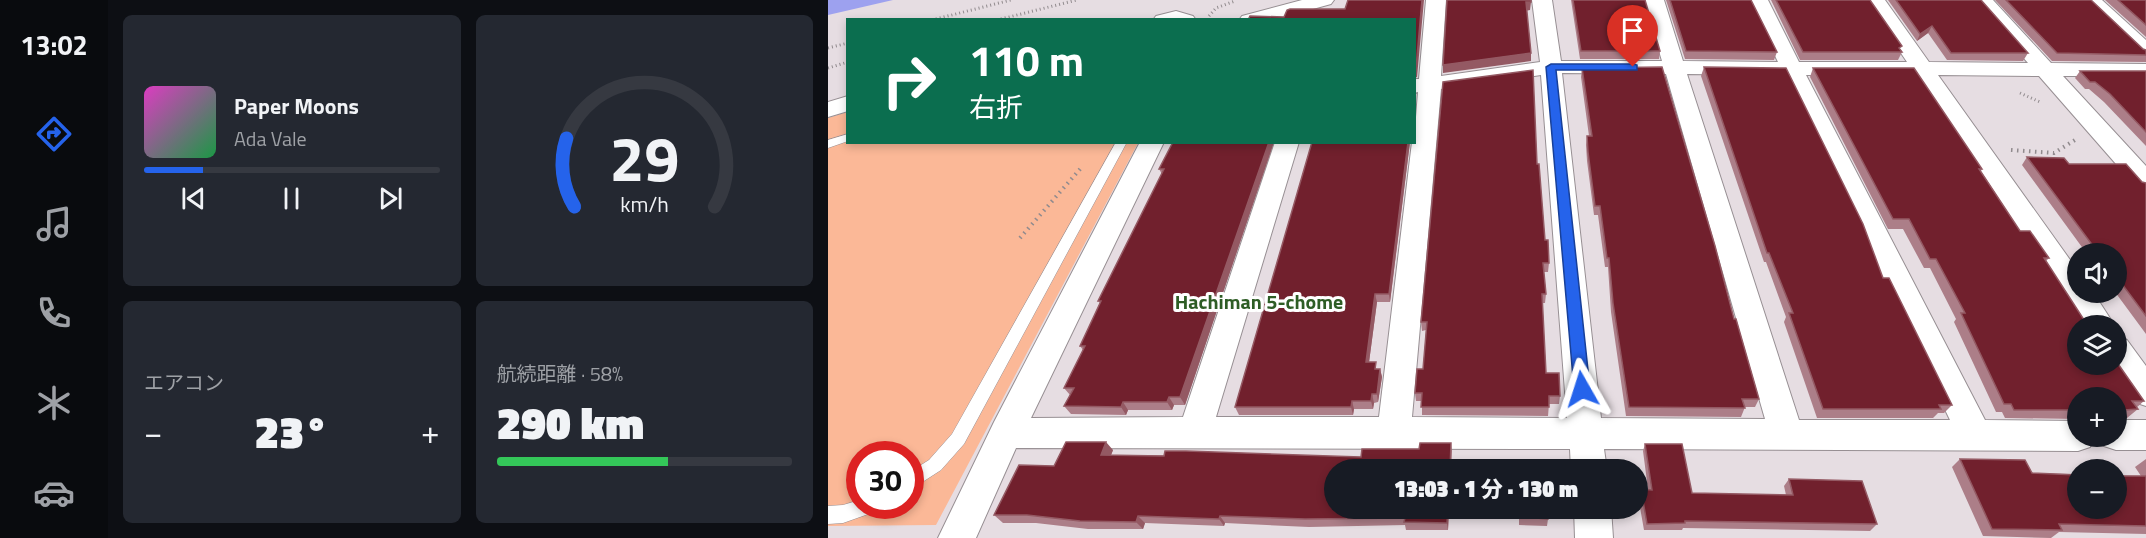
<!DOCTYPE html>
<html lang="ja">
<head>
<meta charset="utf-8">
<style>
	body { margin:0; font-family:"Titillium Web","Noto Sans JP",sans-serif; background:#242831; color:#f1f3f6; height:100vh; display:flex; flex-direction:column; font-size:22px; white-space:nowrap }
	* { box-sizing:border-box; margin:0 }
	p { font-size:20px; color:#9ea1a6 }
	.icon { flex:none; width:33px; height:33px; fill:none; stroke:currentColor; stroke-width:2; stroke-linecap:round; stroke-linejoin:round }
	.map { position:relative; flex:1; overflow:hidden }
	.side { display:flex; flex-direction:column; gap:15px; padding:15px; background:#0d0f14; width:720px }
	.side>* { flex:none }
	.banner { position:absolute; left:18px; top:18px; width:570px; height:126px; border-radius:0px; box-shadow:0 3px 9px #0003; background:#0b6e4f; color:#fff; overflow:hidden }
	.fabs { position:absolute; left:1239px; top:243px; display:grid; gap:12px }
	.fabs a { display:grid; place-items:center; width:60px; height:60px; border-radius:50%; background:#171b24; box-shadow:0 3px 9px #0003; font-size:30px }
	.speed { position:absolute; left:18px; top:441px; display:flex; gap:12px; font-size:30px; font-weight:700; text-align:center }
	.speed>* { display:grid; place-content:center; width:78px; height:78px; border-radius:50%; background:#171b24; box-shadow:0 3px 9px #0003; line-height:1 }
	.speed .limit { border:9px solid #d22; background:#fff; color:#111 }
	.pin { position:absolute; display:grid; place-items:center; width:51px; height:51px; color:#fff; margin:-62px -26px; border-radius:50% 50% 50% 0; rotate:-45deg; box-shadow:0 0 6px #0007 }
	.pin .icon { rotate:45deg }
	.me { position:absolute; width:66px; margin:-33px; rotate:354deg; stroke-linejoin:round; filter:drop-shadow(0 0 4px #0008) }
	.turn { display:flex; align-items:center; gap:21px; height:126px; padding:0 24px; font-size:27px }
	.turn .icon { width:78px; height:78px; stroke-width:2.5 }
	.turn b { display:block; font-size:42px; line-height:51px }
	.big { font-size:45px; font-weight:800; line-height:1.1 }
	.side .tile { flex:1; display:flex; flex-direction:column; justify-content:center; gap:9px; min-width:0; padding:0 21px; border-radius:9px; background:#242831 }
	.side .dial { align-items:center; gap:0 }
	.dial svg { height:156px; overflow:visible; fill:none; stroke:#363941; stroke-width:7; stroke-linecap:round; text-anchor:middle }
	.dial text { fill:#f1f3f6; stroke:none }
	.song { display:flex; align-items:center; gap:18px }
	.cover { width:72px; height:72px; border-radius:9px; background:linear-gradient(135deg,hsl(310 70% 55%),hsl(140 70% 35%)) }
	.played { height:6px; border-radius:3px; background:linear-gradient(90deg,#2563eb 20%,#363941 20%) }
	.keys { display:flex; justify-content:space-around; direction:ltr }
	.heat { display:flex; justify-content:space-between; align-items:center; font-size:33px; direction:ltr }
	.charge { height:9px; border-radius:4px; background:linear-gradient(90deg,#34c759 58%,#363941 0) }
	.side .tiles { flex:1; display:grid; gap:15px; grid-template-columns:repeat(2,1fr) }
	.trip { position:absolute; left:496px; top:459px; width:324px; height:60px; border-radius:30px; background:#171b24; box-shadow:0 3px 9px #0003; font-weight:800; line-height:60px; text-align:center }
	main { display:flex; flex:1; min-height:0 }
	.dock { display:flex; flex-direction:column; width:108px; justify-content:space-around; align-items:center; background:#090b0e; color:#9ea1a6 }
	.dock .icon { width:42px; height:42px }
	.dock .current { color:#2563eb }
	.dock b { font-size:27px; color:#f1f3f6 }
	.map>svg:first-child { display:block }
</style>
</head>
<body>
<main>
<nav class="dock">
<b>13:02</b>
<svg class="icon current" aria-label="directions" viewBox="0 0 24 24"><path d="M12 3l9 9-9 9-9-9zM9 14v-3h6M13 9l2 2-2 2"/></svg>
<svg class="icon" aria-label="music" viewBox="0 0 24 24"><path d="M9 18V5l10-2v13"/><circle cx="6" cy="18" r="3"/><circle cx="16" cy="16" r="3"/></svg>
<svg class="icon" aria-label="phone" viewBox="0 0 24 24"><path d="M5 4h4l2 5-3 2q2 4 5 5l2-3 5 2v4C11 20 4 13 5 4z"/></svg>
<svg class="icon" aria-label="climate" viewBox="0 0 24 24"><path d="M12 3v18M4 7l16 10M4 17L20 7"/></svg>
<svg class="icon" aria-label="car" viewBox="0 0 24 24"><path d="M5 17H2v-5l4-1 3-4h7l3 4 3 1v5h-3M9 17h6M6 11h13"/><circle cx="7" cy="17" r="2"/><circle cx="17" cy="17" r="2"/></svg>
</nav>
<section class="side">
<div class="tiles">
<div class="tile">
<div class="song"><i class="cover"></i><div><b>Paper Moons</b><p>Ada Vale</p></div></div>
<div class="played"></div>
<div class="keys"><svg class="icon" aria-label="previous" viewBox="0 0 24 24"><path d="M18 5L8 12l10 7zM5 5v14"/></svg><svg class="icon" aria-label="pause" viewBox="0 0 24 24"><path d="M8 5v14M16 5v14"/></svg><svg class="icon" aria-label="next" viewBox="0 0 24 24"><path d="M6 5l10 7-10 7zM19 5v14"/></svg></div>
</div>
<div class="tile dial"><svg viewBox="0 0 100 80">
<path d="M14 69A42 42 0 1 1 86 69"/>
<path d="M14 69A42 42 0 0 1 10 34" stroke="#2563eb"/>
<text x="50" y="56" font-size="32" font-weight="700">29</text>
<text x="50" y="72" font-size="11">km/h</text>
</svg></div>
<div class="tile"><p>エアコン</p>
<div class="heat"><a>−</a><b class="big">23°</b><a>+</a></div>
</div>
<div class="tile"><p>航続距離 · 58%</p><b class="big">290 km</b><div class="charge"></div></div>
</div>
</section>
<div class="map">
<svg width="1318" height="538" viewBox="0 0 1318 538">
	<rect width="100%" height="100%" fill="#e6dde2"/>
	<path fill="#fbb897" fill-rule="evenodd" d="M 19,112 L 20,142 L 310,143 L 108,525 L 0,526 L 0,118 ZM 32,454 L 82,454 L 82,506 L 32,506 Z"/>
	<path fill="#9da1ef" d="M 0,0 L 65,0 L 0,15 Z"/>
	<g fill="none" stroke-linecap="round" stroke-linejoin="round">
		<g stroke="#978f93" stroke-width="1">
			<path id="service" d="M 20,134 L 20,141 L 0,148 L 0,140 Z
				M 288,142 L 299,142 L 136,444 L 113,470 L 82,490 L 82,472 L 101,460 L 124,434 Z
				M 32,500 L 32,506 L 49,506 L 46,512 L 15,523 L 0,524 L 0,506 L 15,505 Z"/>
		</g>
		<g stroke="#978f93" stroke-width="2">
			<path id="minor" d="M 474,0 L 506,0 L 503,4 L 445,20 L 411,20 L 414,16 Z
				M 598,0 L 618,0 L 613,76 L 712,62 L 704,0 L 724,0 L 733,61 L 834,61 L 816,0 L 836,0 L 855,61 L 950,62 L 920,0 L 940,0 L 971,62 L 1079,62 L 1037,0 L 1057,0 L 1101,62 L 1200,63 L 1145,0 L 1165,0 L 1223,63 L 1318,64 L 1318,76 L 1235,76 L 1318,166 L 1318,190 L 1309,188 L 1211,76 L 1110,75 L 1250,271 L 1250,292 L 1265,292 L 1287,326 L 1255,326 L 1088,75 L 978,75 L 1157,420 L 1250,421 L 1250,436 L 1267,436 L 1262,447 L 1250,451 L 776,449 L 779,470 L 743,470 L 742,449 L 188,448 L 148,538 L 110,538 L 166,422 L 312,142 L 336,142 L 203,418 L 355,417 L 447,142 L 471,142 L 388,417 L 551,417 L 584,142 L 586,142 L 590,92 L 586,93 L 586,79 L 591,79 ZM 734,73 L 838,74 L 937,419 L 773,418 ZM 859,74 L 956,75 L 1122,420 L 971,420 ZM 713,75 L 739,418 L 584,417 L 613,89 Z
				M 1253,0 L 1274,0 L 1318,40 L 1318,57 L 1311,55 Z
				M 348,11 L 365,16 L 368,20 L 325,20 L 328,16 Z
				M 20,96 L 20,111 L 0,117 L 0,102 Z
				M 1288,336 L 1299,340 L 1318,366 L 1318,406 L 1306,402 L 1281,364 L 1288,364 Z
				M 1288,420 L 1318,420 L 1318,450 L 1288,450 L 1276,446 L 1272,436 L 1288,436 Z
				M 746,508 L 783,508 L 785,538 L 747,538 Z"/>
		</g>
		<path stroke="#918b8e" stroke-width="3" stroke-dasharray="1 3" stroke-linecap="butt" d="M 381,16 L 388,8 L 407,1
			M 104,20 L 183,0
			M 169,20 L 249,0
			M 0,48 L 20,43
			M 0,68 L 20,62
			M 1192,93 L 1212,102"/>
		<path stroke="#918b8e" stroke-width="4" stroke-dasharray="1.5 4.5" stroke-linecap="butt" d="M 1183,150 L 1226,153 L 1247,140
			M 192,238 L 253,168"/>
		<use href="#service" fill="#fff" fill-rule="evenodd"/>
		<use href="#minor" fill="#fff" fill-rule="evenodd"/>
	</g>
	<path fill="#ac7e88" d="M 743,0 L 817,0 L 832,51 L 831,59 L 752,59 Z
		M 838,0 L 923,0 L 949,52 L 946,60 L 857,59 Z
		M 943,0 L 1042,0 L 1074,52 L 1070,60 L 972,60 Z
		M 1060,0 L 1153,0 L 1200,53 L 1195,61 L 1119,60 L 1100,33 L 1089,41 Z
		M 1167,0 L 1263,0 L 1315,49 L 1318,50 L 1318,62 L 1224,61 Z
		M 1277,0 L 1318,0 L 1318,37 Z
		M 876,67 L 1055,278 L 1124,405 L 1116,413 L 1110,413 L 1105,418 L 989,418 L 956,322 L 958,317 L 938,262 L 936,262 L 873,76 Z
		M 754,68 L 906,319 L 931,399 L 927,407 L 917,407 L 913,417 L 798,416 L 783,312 L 780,267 L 777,267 L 770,215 L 766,215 L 759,161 L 758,145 L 759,136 L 761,136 L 753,77 Z
		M 985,68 L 1154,169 L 1153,171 L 1192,231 L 1221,258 L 1218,261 L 1250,326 L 1316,401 L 1308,408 L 1310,409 L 1299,418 L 1296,418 L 1288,424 L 1288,398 L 1250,398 L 1250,419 L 1177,418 L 1174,412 L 1168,412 L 1126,322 L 1128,319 L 1102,268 L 1096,268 L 1075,229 L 1060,229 L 982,77 Z
		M 1252,71 L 1318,71 L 1318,146 L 1276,102 L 1261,89 L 1257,89 L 1247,78 Z
		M 345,142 L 446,142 L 357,405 L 346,405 L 344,410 L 300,410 L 298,415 L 243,414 L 236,406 L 242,395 L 236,388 L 255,350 L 252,346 L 272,303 L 270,301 L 334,174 L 331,169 Z
		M 484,142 L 582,142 L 562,302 L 549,302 L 541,362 L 549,369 L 552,369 L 554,377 L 550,402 L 546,403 L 545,409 L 526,409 L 525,415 L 411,415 L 407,407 Z
		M 1199,157 L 1241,164 L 1318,183 L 1318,334 L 1287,292 L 1288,292 L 1288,254 L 1259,254 L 1194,165 Z
		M 709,164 L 717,240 L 721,263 L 720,272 L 716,272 L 718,294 L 717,303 L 714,303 L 718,373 L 732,396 L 731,404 L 721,404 L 720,416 L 594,415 L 594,401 L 588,401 L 587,393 L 595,369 L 598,330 L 594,331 L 593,322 Z
		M 623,443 L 624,451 L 620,530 L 578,530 L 577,525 L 481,527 L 397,523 L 396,526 L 317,523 L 315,529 L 260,529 L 208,523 L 175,523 L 166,515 L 226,466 L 285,450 L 283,455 L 533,457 L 591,449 Z
		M 817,444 L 864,493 L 958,495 L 956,486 L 961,479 L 1049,524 L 1042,531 L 855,528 L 854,530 L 816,530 L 810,496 L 813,489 L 820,489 L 815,451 Z
		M 1132,459 L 1204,473 L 1313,476 L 1307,467 L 1318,459 L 1318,534 L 1231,532 L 1223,538 L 1155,536 L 1124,467 Z
		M 685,508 L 720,519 L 719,526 L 691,525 L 691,518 L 685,518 Z"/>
	<path fill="#945963" d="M 594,0 L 596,0 L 589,77 L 586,78 L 586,69 Z
		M 698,2 L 703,2 L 702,10 L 697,11 Z
		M 1104,26 L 1100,33 L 1089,41 L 1092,34 Z
		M 703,53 L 703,61 L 615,73 L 615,65 Z
		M 441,142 L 446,142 L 357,405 L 352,397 Z
		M 580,142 L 582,142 L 562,302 L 561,294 Z
		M 547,294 L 549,302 L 540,370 L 538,362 Z
		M 552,369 L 554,377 L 550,402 L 549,394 Z
		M 544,394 L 546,403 L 545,409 L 543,401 Z
		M 341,397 L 346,405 L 344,410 L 339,402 Z
		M 524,401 L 526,409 L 525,415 L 523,407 Z
		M 295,402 L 300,410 L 298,415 L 293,407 Z
		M 278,442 L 285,450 L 280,463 L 273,455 Z
		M 623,443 L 623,470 L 622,470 Z
		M 620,508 L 621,508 L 620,530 L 619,523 Z
		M 310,516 L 317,523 L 315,529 L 308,522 Z
		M 392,516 L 397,523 L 396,526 L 391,519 Z"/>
	<path fill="#71202d" stroke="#945963" stroke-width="1.5" d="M 520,0 L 594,0 L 588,68 L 586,69 L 586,20 L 420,20 L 422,16 L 456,17 L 459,10 L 462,9 L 517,9 Z
		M 619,0 L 703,0 L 703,2 L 698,2 L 703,53 L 615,65 Z
		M 745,0 L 817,0 L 832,51 L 753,51 Z
		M 842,0 L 923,0 L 949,52 L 858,51 Z
		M 948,0 L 1042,0 L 1074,46 L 1071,48 L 1074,52 L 975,52 Z
		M 1068,0 L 1153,0 L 1200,53 L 1123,53 L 1104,26 L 1092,34 Z
		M 1178,0 L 1263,0 L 1315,49 L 1318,50 L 1318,55 L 1229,53 Z
		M 1290,0 L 1318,0 L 1318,25 Z
		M 834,67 L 887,246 L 906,319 L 908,319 L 931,399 L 914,399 L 917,408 L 801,407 L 785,303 L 781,258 L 779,258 L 772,206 L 767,206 L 760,152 L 759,136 L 764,136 L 754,68 Z
		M 876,67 L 958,68 L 1035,224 L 1055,278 L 1061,278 L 1124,405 L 1111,405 L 1113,409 L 995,409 L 961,313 L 965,313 L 941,253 L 939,253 Z
		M 985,68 L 1086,68 L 1154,169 L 1151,169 L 1192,231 L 1202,231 L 1221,258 L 1216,258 L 1260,326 L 1250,326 L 1250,364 L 1288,364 L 1288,361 L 1316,401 L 1304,401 L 1310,409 L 1297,410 L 1296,418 L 1288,418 L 1288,398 L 1250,398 L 1250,410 L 1186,410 L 1183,404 L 1176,404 L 1133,313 L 1137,313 L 1108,259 L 1102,259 L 1081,219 L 1065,219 Z
		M 705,70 L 709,164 L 711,164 L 717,240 L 720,240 L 721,263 L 715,263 L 718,294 L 714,294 L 718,373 L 731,373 L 732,396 L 721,396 L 721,407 L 593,407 L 594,393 L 587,393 L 589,369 L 595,369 L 599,322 L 593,322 L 615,82 Z
		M 1252,71 L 1318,71 L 1318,132 L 1282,94 L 1267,82 L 1262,82 Z
		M 345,142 L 441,142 L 352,397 L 341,397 L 339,402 L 295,402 L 293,407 L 236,406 L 246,388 L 236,388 L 257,346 L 252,346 L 273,301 L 270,301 L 336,169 L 331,169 Z
		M 484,142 L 580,142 L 561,294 L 547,294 L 538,362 L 548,362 L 547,369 L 552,369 L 549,394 L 544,394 L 543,401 L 524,401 L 523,407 L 407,407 Z
		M 1199,157 L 1236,158 L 1241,164 L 1298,164 L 1314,182 L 1318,183 L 1318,316 L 1288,276 L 1288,254 L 1271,254 Z
		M 238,442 L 278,442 L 273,455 L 336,456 L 337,451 L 358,451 L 533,457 L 534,449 L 591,449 L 592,443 L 623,443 L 622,470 L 507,470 L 507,508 L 620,508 L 619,523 L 576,522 L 577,518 L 477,519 L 392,516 L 391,519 L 310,516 L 308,522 L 252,521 L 199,515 L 166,515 L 191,465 L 226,466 Z
		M 817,444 L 854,444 L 864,493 L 965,495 L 961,479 L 1034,481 L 1049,524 L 857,521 L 857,523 L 819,524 L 813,489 L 824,490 Z
		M 1132,459 L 1197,460 L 1204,473 L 1250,475 L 1250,508 L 1288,508 L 1288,476 L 1318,476 L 1318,526 L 1231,524 L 1234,530 L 1164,529 Z
		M 687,461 L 716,462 L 716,470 L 686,470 Z
		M 685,508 L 720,508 L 720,519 L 692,517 L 692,511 L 685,510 Z"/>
	<path fill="#2563eb" stroke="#184099" stroke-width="1.5" d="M 805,64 L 809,65 L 809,70 L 728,70 L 762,389 L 759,394 L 754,396 L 748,394 L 746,389 L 718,67 L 723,64 Z"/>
	<g text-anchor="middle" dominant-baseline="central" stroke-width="6" stroke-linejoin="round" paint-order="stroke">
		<g font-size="20" font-weight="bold" fill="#2e5d25" stroke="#fff">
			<text x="431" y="301">Hachiman 5-chome</text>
		</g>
	</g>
</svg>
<div class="fabs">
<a><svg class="icon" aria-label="sound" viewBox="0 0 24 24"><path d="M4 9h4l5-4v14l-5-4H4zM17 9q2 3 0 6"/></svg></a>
<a><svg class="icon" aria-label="layers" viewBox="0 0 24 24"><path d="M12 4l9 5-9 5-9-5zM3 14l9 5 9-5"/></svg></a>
<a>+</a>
<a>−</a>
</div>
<div class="speed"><div class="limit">30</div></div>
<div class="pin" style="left:805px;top:67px;background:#d93025"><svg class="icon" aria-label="arrive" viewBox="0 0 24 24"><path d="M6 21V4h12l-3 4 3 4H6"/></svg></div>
<svg class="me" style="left:754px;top:389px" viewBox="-20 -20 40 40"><path d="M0-17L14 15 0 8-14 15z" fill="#2563eb" stroke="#fff" stroke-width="4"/></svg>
<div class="trip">13:03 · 1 分 · 130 m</div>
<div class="banner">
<div class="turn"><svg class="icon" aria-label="right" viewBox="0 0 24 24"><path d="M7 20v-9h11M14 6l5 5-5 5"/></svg><div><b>110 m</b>右折</div></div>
</div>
</div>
</main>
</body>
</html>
